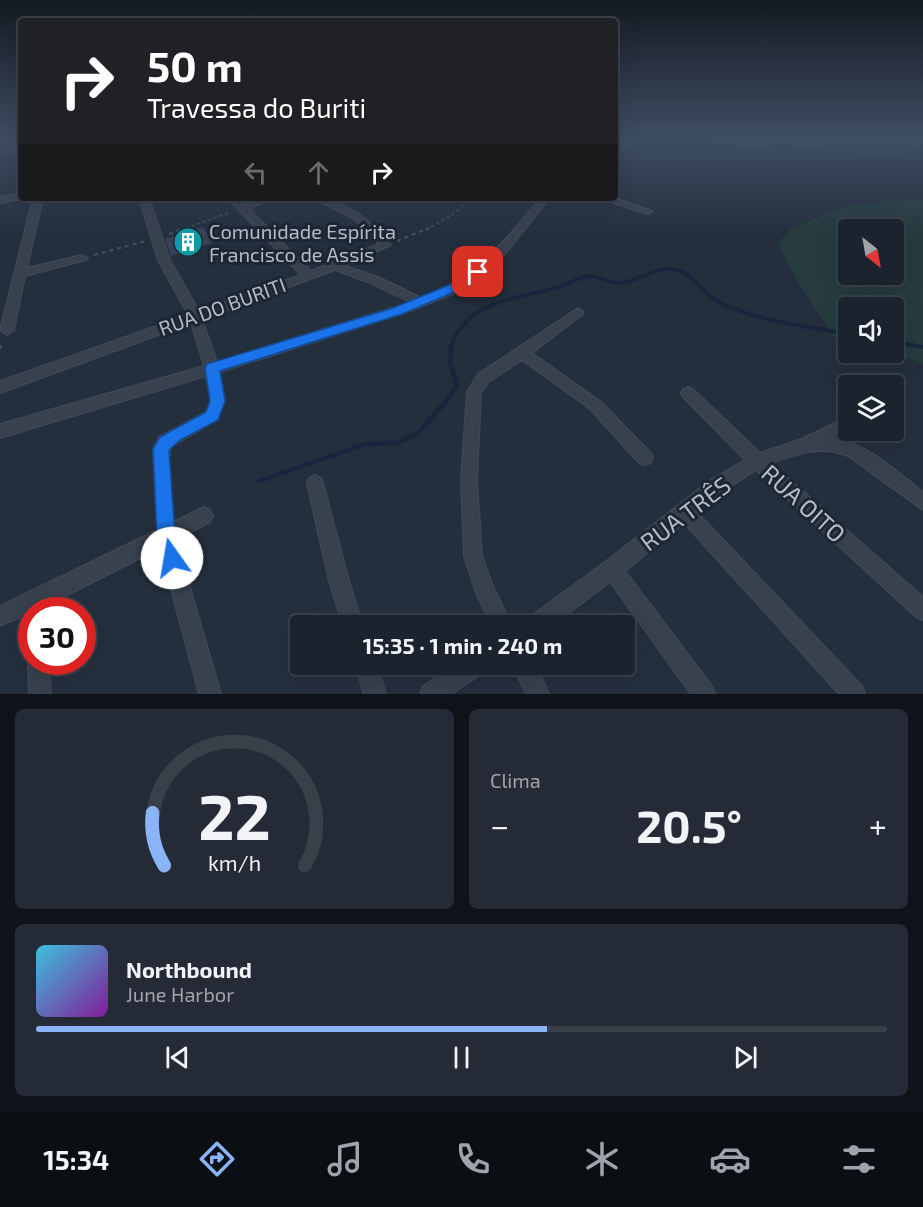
<!DOCTYPE html>
<html lang="pt">
<head>
<meta charset="utf-8">
<style>
	body { margin:0; font-family:"Exo 2",sans-serif; background:#242b36; color:#f1f3f6; height:100vh; display:flex; flex-direction:column; font-size:22px; white-space:nowrap }
	* { box-sizing:border-box; margin:0 }
	p { font-size:20px; color:#a0a4aa }
	.icon { flex:none; width:33px; height:33px; fill:none; stroke:currentColor; stroke-width:2; stroke-linecap:round; stroke-linejoin:round }
	.map { position:relative; height:694px; overflow:hidden }
	.panel { display:flex; flex-direction:column; gap:15px; padding:15px; background:#0f1319; flex:1 }
	.panel>* { flex:none }
	.top-card { position:absolute; left:18px; top:18px; width:600px; height:183px; border-radius:6px; box-shadow:0 6px 24px #0002,0 0 0 2px #39404a; background:#202124; color:#fff; overflow:hidden }
	.needle { width:39px; rotate:149deg }
	.buttons { position:absolute; left:838px; top:219px; display:grid; gap:12px }
	.buttons a { display:grid; place-items:center; width:66px; height:66px; border-radius:6px; background:#1b232e; box-shadow:0 6px 24px #0002,0 0 0 2px #39404a; font-size:30px }
	.speed { position:absolute; left:18px; top:597px; display:flex; gap:12px; font-size:30px; font-weight:700; text-align:center }
	.speed>* { display:grid; place-content:center; width:78px; height:78px; border-radius:50%; background:#1b232e; box-shadow:0 6px 24px #0002,0 0 0 2px #39404a; line-height:1 }
	.speed .limit { border:9px solid #d22; background:#fff; color:#111 }
	.pin { position:absolute; display:grid; place-items:center; width:51px; height:51px; color:#fff; margin:-26px; border-radius:12px; box-shadow:0 3px 9px #0006 }
	.me { position:absolute; width:66px; margin:-33px; rotate:347deg; stroke-linejoin:round; filter:drop-shadow(0 0 4px #0008) }
	.turn { display:flex; align-items:center; gap:21px; height:126px; padding:0 30px; font-size:27px }
	.turn .icon { width:78px; height:78px; stroke-width:2.5 }
	.turn b { display:block; font-size:42px; line-height:51px }
	.lanes { display:flex; align-items:center; height:57px; padding:0 30px; background:#0003; justify-content:center; gap:30px; direction:ltr }
	.lanes .off { opacity:.35 }
	.big { font-size:45px; font-weight:700; line-height:1.1 }
	.panel .card { flex:1; display:flex; flex-direction:column; justify-content:center; gap:9px; min-width:0; padding:0 21px; border-radius:9px; background:#242b36 }
	.panel .dial { align-items:center; gap:0 }
	.dial svg { height:156px; overflow:visible; fill:none; stroke:#39404a; stroke-width:7; stroke-linecap:round; text-anchor:middle }
	.dial text { fill:#f1f3f6; stroke:none }
	.song { display:flex; align-items:center; gap:18px }
	.cover { width:72px; height:72px; border-radius:9px; background:linear-gradient(135deg,hsl(190 70% 55%),hsl(290 70% 35%)) }
	.played { height:6px; border-radius:3px; background:linear-gradient(90deg,#8ab4f8 60%,#39404a 60%) }
	.keys { display:flex; justify-content:space-around; direction:ltr }
	.heat { display:flex; justify-content:space-between; align-items:center; font-size:33px; direction:ltr }
	.panel .tiles { flex:1; display:grid; gap:15px; grid-template-columns:1fr 1fr }
	.card:last-child { grid-column:span 2 }
	.trip { position:absolute; left:290px; top:615px; width:345px; height:60px; border-radius:6px; background:#1b232e; box-shadow:0 6px 24px #0002,0 0 0 2px #39404a; font-weight:700; line-height:60px; text-align:center }
	.dock { display:flex; height:96px; justify-content:space-around; align-items:center; background:#0b0e12; color:#a0a4aa }
	.dock .icon { width:42px; height:42px }
	.dock .current { color:#8ab4f8 }
	.dock b { font-size:27px; color:#f1f3f6 }
	.map>svg:first-child { display:block }
</style>
</head>
<body>
<div class="map">
<svg width="923" height="694" viewBox="0 0 923 694">
	<rect width="100%" height="100%" fill="#242f3e"/>
	<path fill="#263c3f" fill-rule="evenodd" d="M 696,137 L 923,137 L 923,147 C 915,149 905,154 897,154 C 865,156 832,150 800,147 C 766,144 727,154 696,137 Z
		M 909,199 L 923,199 L 923,364 L 905,356 L 872,357 L 862,353 L 894,352 L 894,308 L 849,308 L 849,347 L 837,342 L 797,280 L 778,243 L 791,229 L 847,205 ZM 849,230 L 894,230 L 894,274 L 849,274 Z"/>
	<g fill="none" stroke-linecap="round" stroke-linejoin="round">
		<path stroke="#17263c" stroke-width="4" d="M 894,342 L 923,347
			M 451,348 C 464,301 516,299 555,288 C 567,285 577,277 590,276 C 600,276 610,284 620,283 C 639,282 654,266 673,269 C 694,272 702,294 720,303 C 759,321 807,327 849,334"/>
		<path stroke="#17263c" stroke-width="5" d="M 259,481 L 366,444 L 397,443 L 417,434 L 449,398 L 457,385 L 450,362 L 451,347"/>
	</g>
	<path fill="#364354" d="M 203,227 L 212,243 L 171,256 L 165,239 Z"/>
	<g fill="none" stroke-linecap="round" stroke-linejoin="round">
		<g stroke="#414a57" stroke-width="2">
			<path id="street" d="M 638,137 L 648,137 L 615,152 L 615,146 Z
				M 21,145 L 21,151 L 0,155 L 0,149 Z
				M 21,193 L 21,198 L 24,198 L 0,203 L 0,197 Z
				M 33,198 L 43,198 L 27,268 L 82,255 L 88,258 L 86,260 L 25,276 L 14,330 L 7,335 L 0,330 Z
				M 139,198 L 149,198 L 170,260 L 199,311 L 301,275 L 227,198 L 238,198 L 243,204 L 258,198 L 272,198 L 249,209 L 311,271 L 379,244 L 354,219 L 313,198 C 344,198 373,222 391,245 L 345,266 L 378,277 L 422,298 C 476,277 505,242 540,198 L 550,198 L 502,258 L 479,277 L 453,294 L 405,313 L 220,372 L 225,401 L 217,420 L 171,447 L 168,461 L 174,522 L 204,507 L 210,510 L 213,516 L 210,522 L 176,539 L 221,694 L 199,694 L 160,548 L 44,607 L 32,610 L 32,612 L 0,626 L 0,606 L 157,530 L 153,449 L 159,437 L 206,412 L 211,401 L 206,376 L 0,438 L 0,424 L 204,366 L 191,323 L 0,393 L 0,381 L 188,315 L 158,260 ZM 335,270 L 370,283 L 411,302 L 217,362 L 202,319 Z
				M 598,198 L 614,198 L 653,211 L 648,214 Z
				M 578,308 L 584,312 L 582,315 L 532,353 L 600,401 L 651,453 L 653,458 L 651,463 L 645,465 L 639,463 L 590,409 L 522,360 L 488,382 L 481,393 L 477,480 L 482,556 L 493,586 L 512,626 L 491,626 L 475,590 L 464,556 L 461,480 L 467,392 L 478,374 Z
				M 688,387 L 693,389 L 760,453 L 802,439 L 849,416 L 849,429 L 832,439 C 864,440 898,473 923,492 L 923,510 L 848,456 C 821,445 797,454 771,463 L 923,597 L 923,620 L 916,617 L 756,470 L 724,491 L 697,512 L 862,686 L 865,694 L 839,694 L 684,523 L 625,571 L 712,686 L 715,694 L 691,694 L 610,582 L 552,626 L 524,626 L 527,619 L 605,562 L 712,479 L 745,460 L 683,397 L 681,393 L 683,389 Z
				M 315,475 L 321,478 L 323,483 L 349,581 L 363,626 L 343,626 L 329,581 L 307,483 L 309,478 Z
				M 31,654 L 32,662 L 49,662 L 51,694 L 29,694 L 28,662 Z
				M 355,664 L 377,664 L 386,694 L 364,694 Z
				M 457,664 L 488,664 L 485,672 L 451,694 L 420,694 L 423,686 Z
				M 512,664 L 535,664 L 549,694 L 526,694 Z"/>
		</g>
		<path stroke="#3f5557" stroke-width="1.5" stroke-dasharray="3 3" stroke-linecap="butt" d="M 180,230 L 231,212
			M 426,230 L 455,213 L 470,198"/>
		<path stroke="#3f5557" stroke-width="2" stroke-dasharray="4 4" stroke-linecap="butt" d="M 169,234 L 185,228
			M 397,241 L 429,228
			M 94,255 L 146,241
			M 0,349 L 3,341"/>
		<use href="#street" fill="#38414e" fill-rule="evenodd"/>
	</g>
	<linearGradient id="sky" x2="0" y2="1"><stop stop-color="#141a22"/><stop offset="0.59" stop-color="#3f4d63"/><stop offset="1" stop-color="#3f4d63" stop-opacity="0"/></linearGradient>
	<rect width="923" height="234" fill="url(#sky)"/>
	<path fill="#1a73e8" stroke="#114b97" stroke-width="1.5" d="M 478,268 L 482,269 L 482,275 L 457,291 L 402,314 L 220,371 L 225,401 L 218,420 L 180,440 L 169,450 L 175,536 L 182,558 L 179,565 L 172,568 L 166,565 L 157,536 L 153,449 L 160,437 L 206,412 L 210,401 L 205,368 L 207,364 L 393,308 L 449,285 Z"/>
	<defs>
		<g id="building-disc" transform="scale(1.5)"><circle r="9.5" fill="#0f9aa8" stroke="#1d2633"/><path d="M-4-6H4V6H1V3H-1V6H-4ZM-2.5-4.3h1.7v1.8h-1.7ZM.8-4.3h1.7v1.8H.8ZM-2.5-1h1.7V.8h-1.7ZM.8-1h1.7V.8H.8Z" fill="#fff"/></g>
	</defs>
	<g fill-rule="evenodd">
		<use href="#building-disc" x="188" y="242"/>
	</g>
	<g text-anchor="middle" dominant-baseline="central" stroke-width="6" stroke-linejoin="round" paint-order="stroke">
		<g font-size="20" fill="#b4bcc9" stroke="#1d2633" text-anchor="start">
			<text x="209" y="231">Comunidade Espírita<tspan x="209" dy="23">Francisco de Assis</tspan></text>
		</g>
		<g font-size="20" fill="#b4bcc9" stroke="#1d2633">
			<text transform="translate(222 306) rotate(-20)">RUA DO BURITI</text>
		</g>
		<g font-size="24" fill="#b4bcc9" stroke="#1d2633">
			<text transform="translate(804 503) rotate(42)">RUA OITO</text>
			<text transform="translate(685 513) rotate(-37)">RUA TRÊS</text>
		</g>
	</g>
</svg>
<div class="buttons">
<a><svg class="needle" viewBox="-14 -14 28 28"><path d="M0-13l5 13h-10z" fill="#e53935"/><path d="M0 13l5-13h-10z" fill="#a0a4aa"/></svg></a>
<a><svg class="icon" aria-label="sound" viewBox="0 0 24 24"><path d="M4 9h4l5-4v14l-5-4H4zM17 9q2 3 0 6"/></svg></a>
<a><svg class="icon" aria-label="layers" viewBox="0 0 24 24"><path d="M12 4l9 5-9 5-9-5zM3 14l9 5 9-5"/></svg></a>
</div>
<div class="speed"><div class="limit">30</div></div>
<div class="pin" style="left:478px;top:272px;background:#d93025"><svg class="icon" aria-label="arrive" viewBox="0 0 24 24"><path d="M6 21V4h12l-3 4 3 4H6"/></svg></div>
<svg class="me" style="left:172px;top:558px" viewBox="-20 -20 40 40"><circle r="19" fill="#fff"/><path d="M0-13L10 11 0 6-10 11z" fill="#1a73e8"/></svg>
<div class="trip">15:35 · 1 min · 240 m</div>
<div class="top-card">
<div class="turn"><svg class="icon" aria-label="right" viewBox="0 0 24 24"><path d="M7 20v-9h11M14 6l5 5-5 5"/></svg><div><b>50 m</b>Travessa do Buriti</div></div>
<div class="lanes"><svg class="icon off" aria-label="left" viewBox="0 0 24 24"><path d="M17 20v-9H6M10 6l-5 5 5 5"/></svg><svg class="icon off" aria-label="ahead" viewBox="0 0 24 24"><path d="M12 20V5M6 11l6-6 6 6"/></svg><svg class="icon" aria-label="right" viewBox="0 0 24 24"><path d="M7 20v-9h11M14 6l5 5-5 5"/></svg></div>
</div>
</div>
<section class="panel">
<div class="tiles">
<div class="card dial"><svg viewBox="0 0 100 80">
<path d="M14 69A42 42 0 1 1 86 69"/>
<path d="M14 69A42 42 0 0 1 8 42" stroke="#8ab4f8"/>
<text x="50" y="56" font-size="32" font-weight="700">22</text>
<text x="50" y="72" font-size="11">km/h</text>
</svg></div>
<div class="card"><p>Clima</p>
<div class="heat"><a>−</a><b class="big">20.5°</b><a>+</a></div>
</div>
<div class="card">
<div class="song"><i class="cover"></i><div><b>Northbound</b><p>June Harbor</p></div></div>
<div class="played"></div>
<div class="keys"><svg class="icon" aria-label="previous" viewBox="0 0 24 24"><path d="M18 5L8 12l10 7zM5 5v14"/></svg><svg class="icon" aria-label="pause" viewBox="0 0 24 24"><path d="M8 5v14M16 5v14"/></svg><svg class="icon" aria-label="next" viewBox="0 0 24 24"><path d="M6 5l10 7-10 7zM19 5v14"/></svg></div>
</div>
</div>
</section>
<nav class="dock">
<b>15:34</b>
<svg class="icon current" aria-label="directions" viewBox="0 0 24 24"><path d="M12 3l9 9-9 9-9-9zM9 14v-3h6M13 9l2 2-2 2"/></svg>
<svg class="icon" aria-label="music" viewBox="0 0 24 24"><path d="M9 18V5l10-2v13"/><circle cx="6" cy="18" r="3"/><circle cx="16" cy="16" r="3"/></svg>
<svg class="icon" aria-label="phone" viewBox="0 0 24 24"><path d="M5 4h4l2 5-3 2q2 4 5 5l2-3 5 2v4C11 20 4 13 5 4z"/></svg>
<svg class="icon" aria-label="climate" viewBox="0 0 24 24"><path d="M12 3v18M4 7l16 10M4 17L20 7"/></svg>
<svg class="icon" aria-label="car" viewBox="0 0 24 24"><path d="M5 17H2v-5l4-1 3-4h7l3 4 3 1v5h-3M9 17h6M6 11h13"/><circle cx="7" cy="17" r="2"/><circle cx="17" cy="17" r="2"/></svg>
<svg class="icon" aria-label="filters" viewBox="0 0 24 24"><path d="M4 7h16M4 17h16"/><circle cx="9" cy="7" r="2"/><circle cx="15" cy="17" r="2"/></svg>
</nav>
</body>
</html>
